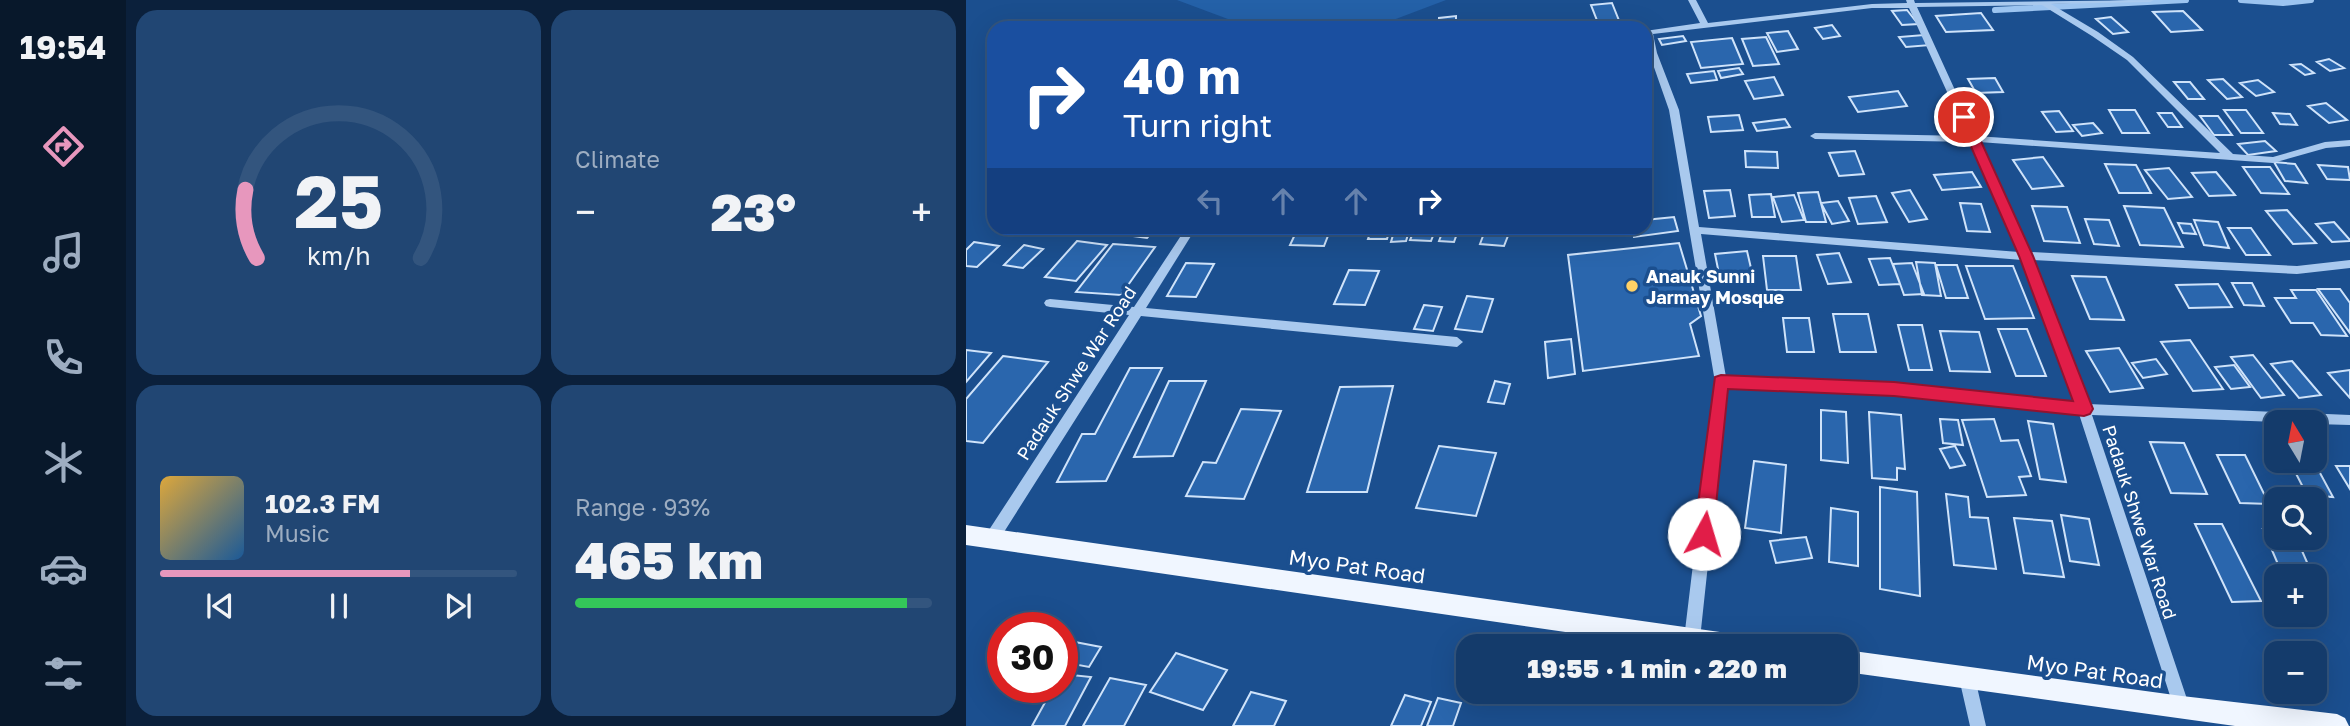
<!DOCTYPE html>
<html lang="en">
<head>
<meta charset="utf-8">
<style>
	body { margin:0; font-family:"Golos Text",sans-serif; background:#214673; color:#f1f3f6; height:100vh; display:flex; flex-direction:column; font-size:26px; white-space:nowrap }
	* { box-sizing:border-box; margin:0 }
	p { font-size:23px; color:#9dadc1 }
	.icon { flex:none; width:38px; height:38px; fill:none; stroke:currentColor; stroke-width:2; stroke-linecap:round; stroke-linejoin:round }
	.map { position:relative; flex:1; overflow:hidden }
	.side { display:flex; flex-direction:column; gap:10px; padding:10px; background:#0b203b; width:840px }
	.side>* { flex:none }
	.guide { position:absolute; left:21px; top:21px; width:665px; height:214px; border-radius:21px; box-shadow:0 7px 28px #0002,0 0 0 2px #33557e; background:#1a4fa0; color:#fff; overflow:hidden }
	.needle { width:46px; rotate:350deg }
	.controls { position:absolute; left:1298px; top:410px; display:grid; gap:14px }
	.controls a { display:grid; place-items:center; width:63px; height:63px; border-radius:14px; background:#143b6b; box-shadow:0 7px 28px #0002,0 0 0 2px #33557e; font-size:35px }
	.speed { position:absolute; left:21px; top:612px; display:flex; gap:14px; font-size:35px; font-weight:700; text-align:center }
	.speed>* { display:grid; place-content:center; width:91px; height:91px; border-radius:50%; background:#143b6b; box-shadow:0 7px 28px #0002,0 0 0 2px #33557e; line-height:1 }
	.speed .limit { border:10px solid #d22; background:#fff; color:#111 }
	.pin { position:absolute; display:grid; place-items:center; width:60px; height:60px; color:#fff; margin:-30px; border:4px solid #fff; border-radius:50%; box-shadow:0 2px 7px #0007 }
	.me { position:absolute; width:77px; margin:-38px; rotate:6deg; stroke-linejoin:round; filter:drop-shadow(0 0 5px #0008) }
	.turn { display:flex; align-items:center; gap:24px; height:147px; padding:0 21px; font-size:32px }
	.turn .icon { width:91px; height:91px; stroke-width:2.5 }
	.turn b { display:block; font-size:49px; line-height:60px }
	.lanes { display:flex; align-items:center; height:66px; padding:0 21px; background:#0003; justify-content:center; gap:35px; direction:ltr }
	.lanes .off { opacity:.35 }
	.big { font-size:52px; font-weight:800; line-height:1.1 }
	.side .tile { flex:1; display:flex; flex-direction:column; justify-content:center; gap:10px; min-width:0; padding:0 24px; border-radius:21px; background:#214673 }
	.side .dial { align-items:center; gap:0 }
	.dial svg { height:182px; overflow:visible; fill:none; stroke:#33557e; stroke-width:7; stroke-linecap:round; text-anchor:middle }
	.dial text { fill:#f1f3f6; stroke:none }
	.song { display:flex; align-items:center; gap:21px }
	.cover { width:84px; height:84px; border-radius:10px; background:linear-gradient(135deg,hsl(40 70% 55%),hsl(210 70% 35%)) }
	.played { height:7px; border-radius:4px; background:linear-gradient(90deg,#e797bd 70%,#33557e 70%) }
	.keys { display:flex; justify-content:space-around; direction:ltr }
	.heat { display:flex; justify-content:space-between; align-items:center; font-size:38px; direction:ltr }
	.charge { height:10px; border-radius:5px; background:linear-gradient(90deg,#34c759 93%,#33557e 0) }
	.side .tiles { flex:1; display:grid; gap:10px; grid-template-columns:repeat(2,1fr) }
	.trip { position:absolute; left:490px; top:634px; width:402px; height:70px; border-radius:21px; background:#143b6b; box-shadow:0 7px 28px #0002,0 0 0 2px #33557e; font-weight:800; line-height:70px; text-align:center }
	main { display:flex; flex:1; min-height:0 }
	.tabs { display:flex; flex-direction:column; width:126px; justify-content:space-around; align-items:center; background:#08182b; color:#9dadc1 }
	.tabs .icon { width:49px; height:49px }
	.tabs .active { color:#e797bd }
	.tabs b { font-size:32px; color:#f1f3f6 }
	.map>svg:first-child { display:block }
</style>
</head>
<body>
<main>
<nav class="tabs">
<b>19:54</b>
<svg class="icon active" aria-label="directions" viewBox="0 0 24 24"><path d="M12 3l9 9-9 9-9-9zM9 14v-3h6M13 9l2 2-2 2"/></svg>
<svg class="icon" aria-label="music" viewBox="0 0 24 24"><path d="M9 18V5l10-2v13"/><circle cx="6" cy="18" r="3"/><circle cx="16" cy="16" r="3"/></svg>
<svg class="icon" aria-label="phone" viewBox="0 0 24 24"><path d="M5 4h4l2 5-3 2q2 4 5 5l2-3 5 2v4C11 20 4 13 5 4z"/></svg>
<svg class="icon" aria-label="climate" viewBox="0 0 24 24"><path d="M12 3v18M4 7l16 10M4 17L20 7"/></svg>
<svg class="icon" aria-label="car" viewBox="0 0 24 24"><path d="M5 17H2v-5l4-1 3-4h7l3 4 3 1v5h-3M9 17h6M6 11h13"/><circle cx="7" cy="17" r="2"/><circle cx="17" cy="17" r="2"/></svg>
<svg class="icon" aria-label="filters" viewBox="0 0 24 24"><path d="M4 7h16M4 17h16"/><circle cx="9" cy="7" r="2"/><circle cx="15" cy="17" r="2"/></svg>
</nav>
<section class="side">
<div class="tiles">
<div class="tile dial"><svg viewBox="0 0 100 80">
<path d="M14 69A42 42 0 1 1 86 69"/>
<path d="M14 69A42 42 0 0 1 9 39" stroke="#e797bd"/>
<text x="50" y="56" font-size="32" font-weight="700">25</text>
<text x="50" y="72" font-size="11">km/h</text>
</svg></div>
<div class="tile"><p>Climate</p>
<div class="heat"><a>−</a><b class="big">23°</b><a>+</a></div>
</div>
<div class="tile">
<div class="song"><i class="cover"></i><div><b>102.3 FM</b><p>Music</p></div></div>
<div class="played"></div>
<div class="keys"><svg class="icon" aria-label="previous" viewBox="0 0 24 24"><path d="M18 5L8 12l10 7zM5 5v14"/></svg><svg class="icon" aria-label="pause" viewBox="0 0 24 24"><path d="M8 5v14M16 5v14"/></svg><svg class="icon" aria-label="next" viewBox="0 0 24 24"><path d="M6 5l10 7-10 7zM19 5v14"/></svg></div>
</div>
<div class="tile"><p>Range · 93%</p><b class="big">465 km</b><div class="charge"></div></div>
</div>
</section>
<div class="map">
<svg width="1384" height="726" viewBox="0 0 1384 726">
	<rect width="100%" height="100%" fill="#1b4f8f"/>
	<path fill="#2461a8" d="M 211,0 L 480,0 L 406,28 L 286,28 Z"/>
	<g fill="none" stroke-linecap="round" stroke-linejoin="round">
		<path stroke="#9cc4f0" stroke-width="6" d="M 1275,0 L 1317,3 L 1345,0
			M 1029,10 L 1220,0"/>
	</g>
	<path fill="#2a66ad" stroke="#cfe3fa" stroke-width="2" d="M 646,3 L 656,28 L 634,28 L 625,5 Z
		M 941,10 L 952,24 L 936,25 L 926,11 Z
		M 1217,11 L 1236,30 L 1205,32 L 1187,12 Z
		M 1015,13 L 1027,30 L 980,32 L 970,16 Z
		M 490,16 L 490,28 L 473,28 L 473,18 Z
		M 1145,17 L 1162,32 L 1147,34 L 1130,19 Z
		M 866,25 L 874,36 L 857,39 L 849,28 Z
		M 822,31 L 832,49 L 811,52 L 801,33 Z
		M 958,35 L 965,45 L 940,47 L 933,37 Z
		M 717,36 L 720,41 L 696,45 L 693,39 Z
		M 800,37 L 813,64 L 787,66 L 776,39 Z
		M 766,38 L 777,64 L 735,68 L 725,42 Z
		M 1363,59 L 1378,68 L 1364,71 L 1351,62 Z
		M 1335,64 L 1348,73 L 1339,75 L 1325,65 Z
		M 773,68 L 777,74 L 755,78 L 752,71 Z
		M 748,71 L 751,80 L 725,83 L 721,74 Z
		M 808,77 L 817,95 L 788,99 L 779,81 Z
		M 1029,78 L 1037,92 L 1010,93 L 1002,79 Z
		M 1257,79 L 1276,97 L 1261,99 L 1242,80 Z
		M 1292,80 L 1308,92 L 1290,96 L 1274,83 Z
		M 1208,82 L 1224,82 L 1238,99 L 1222,99 Z
		M 932,91 L 941,106 L 892,112 L 883,97 Z
		M 1360,103 L 1381,120 L 1363,123 L 1342,106 Z
		M 1143,110 L 1169,110 L 1183,133 L 1156,133 Z
		M 1258,110 L 1280,110 L 1297,133 L 1275,133 Z
		M 1093,111 L 1107,131 L 1090,132 L 1076,112 Z
		M 1192,113 L 1206,113 L 1216,127 L 1202,127 Z
		M 1307,113 L 1324,114 L 1331,125 L 1314,124 Z
		M 773,115 L 777,130 L 745,132 L 742,117 Z
		M 1234,116 L 1252,116 L 1266,135 L 1248,135 Z
		M 819,119 L 824,127 L 791,131 L 787,123 Z
		M 1127,123 L 1136,133 L 1116,136 L 1107,125 Z
		M 1299,141 L 1310,151 L 1282,155 L 1272,144 Z
		M 779,151 L 811,152 L 812,168 L 780,167 Z
		M 889,151 L 898,174 L 873,176 L 863,153 Z
		M 1077,157 L 1097,186 L 1066,189 L 1047,160 Z
		M 1308,162 L 1329,164 L 1341,183 L 1319,181 Z
		M 1139,164 L 1170,165 L 1185,193 L 1153,193 Z
		M 1352,165 L 1382,167 L 1384,180 L 1361,179 Z
		M 1277,167 L 1304,167 L 1323,194 L 1295,193 Z
		M 1203,168 L 1226,197 L 1202,199 L 1179,170 Z
		M 1006,172 L 1015,187 L 976,190 L 968,175 Z
		M 1250,172 L 1269,195 L 1243,196 L 1226,173 Z
		M 764,190 L 769,216 L 743,218 L 738,191 Z
		M 944,190 L 961,219 L 943,222 L 926,193 Z
		M 852,192 L 860,222 L 840,222 L 832,193 Z
		M 805,194 L 809,217 L 786,217 L 783,195 Z
		M 828,195 L 838,220 L 816,222 L 807,197 Z
		M 910,196 L 921,222 L 892,224 L 883,198 Z
		M 872,201 L 883,221 L 866,224 L 855,203 Z
		M 994,203 L 1015,204 L 1024,232 L 1001,231 Z
		M 1066,206 L 1101,207 L 1114,243 L 1078,241 Z
		M 1158,206 L 1198,208 L 1217,247 L 1174,245 Z
		M 1321,210 L 1350,243 L 1327,244 L 1300,211 Z
		M 708,217 L 712,231 L 668,237 L 666,228 L 679,228 L 679,220 Z
		M 1119,219 L 1143,220 L 1153,246 L 1128,244 Z
		M 1228,220 L 1252,222 L 1263,248 L 1238,245 Z
		M 1368,222 L 1384,240 L 1384,241 L 1366,242 L 1350,224 Z
		M 1212,223 L 1225,224 L 1230,234 L 1217,233 Z
		M 167,228 L 190,228 L 181,238 L 160,235 Z
		M 332,228 L 365,228 L 358,246 L 324,245 Z
		M 406,228 L 424,228 L 421,239 L 402,239 Z
		M 429,228 L 444,228 L 440,241 L 425,242 Z
		M 449,228 L 470,228 L 465,241 L 444,240 Z
		M 478,228 L 493,228 L 488,242 L 473,241 Z
		M 520,228 L 545,228 L 538,246 L 514,244 Z
		M 1262,228 L 1285,228 L 1304,255 L 1280,255 Z
		M 111,241 L 141,245 L 110,281 L 79,277 Z
		M 8,242 L 33,246 L 11,267 L 0,266 L 0,250 Z
		M 713,243 L 735,316 L 724,324 L 733,356 L 617,371 L 602,255 Z
		M 147,244 L 189,247 L 155,295 L 110,292 Z
		M 58,245 L 77,249 L 57,268 L 38,265 Z
		M 781,251 L 788,281 L 755,284 L 749,254 Z
		M 873,253 L 885,282 L 862,284 L 851,255 Z
		M 797,256 L 830,256 L 835,290 L 801,290 Z
		M 924,258 L 934,284 L 913,285 L 903,259 Z
		M 950,262 L 969,263 L 975,296 L 956,295 Z
		M 220,263 L 248,264 L 230,297 L 201,296 Z
		M 946,263 L 958,294 L 938,295 L 927,264 Z
		M 970,265 L 991,265 L 1002,298 L 980,298 Z
		M 1000,266 L 1047,266 L 1068,318 L 1019,319 Z
		M 383,270 L 413,271 L 399,305 L 368,304 Z
		M 1106,276 L 1140,277 L 1158,320 L 1124,319 Z
		M 1266,283 L 1286,283 L 1298,306 L 1278,305 Z
		M 1252,284 L 1266,307 L 1223,308 L 1210,285 Z
		M 1352,289 L 1374,289 L 1384,303 L 1384,333 Z
		M 1325,290 L 1350,290 L 1381,336 L 1355,335 L 1347,323 L 1325,323 L 1309,298 L 1330,298 Z
		M 501,296 L 527,299 L 516,332 L 489,329 Z
		M 458,305 L 476,307 L 467,331 L 448,329 Z
		M 867,314 L 902,314 L 910,352 L 874,352 Z
		M 817,318 L 843,318 L 848,352 L 821,352 Z
		M 932,325 L 956,325 L 966,370 L 943,370 Z
		M 1032,329 L 1061,329 L 1080,376 L 1050,376 Z
		M 974,331 L 1013,332 L 1024,372 L 984,371 Z
		M 605,339 L 609,374 L 582,378 L 579,342 Z
		M 1224,340 L 1257,389 L 1227,391 L 1195,342 Z
		M 1153,348 L 1177,388 L 1144,392 L 1120,351 Z
		M 0,350 L 25,353 L 0,382 Z
		M 1287,355 L 1318,395 L 1295,398 L 1265,357 Z
		M 37,356 L 82,362 L 17,443 L 0,441 L 0,399 Z
		M 1190,359 L 1201,374 L 1177,378 L 1166,363 Z
		M 1326,361 L 1355,395 L 1333,398 L 1305,364 Z
		M 1268,365 L 1284,387 L 1265,389 L 1249,367 Z
		M 164,368 L 196,368 L 140,481 L 91,482 L 116,434 L 129,434 Z
		M 1384,370 L 1384,398 L 1362,373 Z
		M 203,381 L 240,381 L 207,456 L 168,457 Z
		M 529,381 L 544,384 L 538,404 L 522,402 Z
		M 427,386 L 401,492 L 341,492 L 374,387 Z
		M 275,409 L 315,411 L 278,499 L 220,496 L 237,462 L 250,463 Z
		M 855,410 L 880,412 L 882,463 L 855,460 Z
		M 903,412 L 935,415 L 939,469 L 931,468 L 931,480 L 906,478 Z
		M 974,419 L 992,420 L 997,445 L 977,443 Z
		M 1028,419 L 1035,441 L 1052,440 L 1065,476 L 1053,477 L 1060,495 L 1021,497 L 996,420 Z
		M 1062,421 L 1087,424 L 1100,482 L 1074,479 Z
		M 1184,442 L 1218,443 L 1241,494 L 1205,493 Z
		M 473,446 L 530,453 L 510,516 L 450,508 Z
		M 989,446 L 999,465 L 984,468 L 974,449 Z
		M 1251,455 L 1279,455 L 1303,504 L 1274,503 Z
		M 1323,460 L 1347,460 L 1367,497 L 1341,495 Z
		M 788,461 L 820,465 L 815,533 L 779,528 Z
		M 1370,466 L 1384,466 L 1384,489 Z
		M 914,487 L 951,492 L 954,596 L 914,589 Z
		M 980,494 L 1002,497 L 1004,517 L 1022,518 L 1030,569 L 988,565 Z
		M 865,508 L 892,512 L 892,566 L 863,562 Z
		M 1095,515 L 1123,519 L 1133,565 L 1104,561 Z
		M 1048,518 L 1086,521 L 1098,577 L 1058,573 Z
		M 1229,524 L 1256,524 L 1295,601 L 1266,602 Z
		M 1297,529 L 1311,530 L 1311,537 L 1330,537 L 1347,576 L 1317,576 Z
		M 840,537 L 846,558 L 810,563 L 804,541 Z
		M 1349,580 L 1360,604 L 1349,603 Z
		M 96,640 L 109,642 L 135,647 L 123,667 L 96,662 Z
		M 210,653 L 261,670 L 237,710 L 184,692 Z
		M 96,674 L 125,677 L 99,726 L 66,726 L 87,688 L 96,688 Z
		M 144,678 L 180,685 L 158,726 L 117,726 Z
		M 285,692 L 320,701 L 308,726 L 267,726 Z
		M 439,695 L 465,702 L 455,726 L 425,726 Z
		M 472,698 L 495,703 L 487,726 L 461,726 Z"/>
	<g fill="none" stroke-linecap="round" stroke-linejoin="round">
		<path fill="#a9c9ee" fill-rule="evenodd" d="M 722,0 L 730,0 L 742,23 L 906,4 L 941,3 L 940,0 L 948,0 L 949,3 L 1188,0 L 1184,2 L 1085,4 L 1132,32 L 1167,57 L 1267,154 L 1307,157 L 1359,142 L 1384,140 L 1384,146 L 1360,148 L 1307,163 L 1013,142 L 1064,252 L 1331,266 L 1384,260 L 1384,268 L 1331,274 L 1067,260 L 1122,404 L 1384,415 L 1384,425 L 1349,424 L 1349,422 L 1311,422 L 1126,415 L 1224,708 L 1222,714 L 1216,716 L 1210,714 L 1208,708 L 1113,414 L 928,394 L 761,387 L 734,639 L 732,645 L 720,645 L 718,639 L 749,382 L 703,110 L 683,53 L 679,31 L 734,23 ZM 1076,5 L 1126,36 L 1161,60 L 1254,153 L 1010,136 L 951,7 ZM 906,8 L 943,8 L 1001,136 L 849,133 L 844,136 L 849,139 L 1004,142 L 1053,252 L 733,227 L 713,110 L 691,53 L 687,34 ZM 735,234 L 1056,260 L 1109,403 L 928,384 L 760,377 Z
			M 220,228 L 230,228 L 180,308 L 491,337 L 497,342 L 491,347 L 175,316 L 31,543 L 26,545 L 21,543 L 19,538 L 21,533 L 163,315 L 84,307 L 80,306 L 78,303 L 80,300 L 84,299 L 168,307 Z
			M 1001,670 L 1007,672 L 1009,678 L 1020,726 L 1004,726 L 993,678 L 995,672 Z"/>
		<path fill="#f0f6ff" fill-rule="evenodd" d="M 0,525 L 775,635 L 783,638 L 786,646 L 696,646 L 0,545 Z
			M 880,650 L 1216,696 L 1371,714 L 1379,718 L 1383,726 L 1269,726 L 880,672 Z"/>
	</g>
	<path fill="#e11d48" stroke="#92132f" stroke-width="2" d="M 998,113 L 1004,117 L 1067,256 L 1127,409 L 1124,414 L 1118,416 L 928,396 L 762,389 L 747,534 L 744,540 L 738,543 L 731,540 L 728,534 L 749,377 L 755,375 L 928,382 L 1107,401 L 1053,256 L 992,117 Z"/>
	<circle fill="#ffd166" stroke="#1b4f8f" stroke-width="2.5" cx="666" cy="286" r="7"/>
	<g text-anchor="middle" dominant-baseline="central" stroke-width="7" stroke-linejoin="round" paint-order="stroke">
		<g font-size="18" font-weight="bold" fill="#fff" stroke="#1b4f8f" text-anchor="start">
			<text x="680" y="276">Anauk Sunni<tspan x="680" dy="21">Jarmay Mosque</tspan></text>
		</g>
		<g font-size="18" fill="#fff" stroke="#1b4f8f">
			<text transform="translate(110 373) rotate(-57)">Padauk Shwe War Road</text>
			<text transform="translate(1174 522) rotate(72)">Padauk Shwe War Road</text>
		</g>
		<g font-size="21" fill="#fff" stroke="#1b4f8f">
			<text transform="translate(391 566) rotate(8)">Myo Pat Road</text>
			<text transform="translate(1129 671) rotate(8)">Myo Pat Road</text>
		</g>
	</g>
</svg>
<div class="controls">
<a><svg class="needle" viewBox="-14 -14 28 28"><path d="M0-13l5 13h-10z" fill="#e53935"/><path d="M0 13l5-13h-10z" fill="#9dadc1"/></svg></a>
<a><svg class="icon" aria-label="search" viewBox="0 0 24 24"><circle cx="10" cy="10" r="6"/><path d="M15 15l6 6"/></svg></a>
<a>+</a>
<a>−</a>
</div>
<div class="speed"><div class="limit">30</div></div>
<div class="pin" style="left:998px;top:117px;background:#d93025"><svg class="icon" aria-label="arrive" viewBox="0 0 24 24"><path d="M6 21V4h12l-3 4 3 4H6"/></svg></div>
<svg class="me" style="left:738px;top:534px" viewBox="-20 -20 40 40"><circle r="19" fill="#fff"/><path d="M0-13L10 11 0 6-10 11z" fill="#e11d48"/></svg>
<div class="trip">19:55 · 1 min · 220 m</div>
<div class="guide">
<div class="turn"><svg class="icon" aria-label="right" viewBox="0 0 24 24"><path d="M7 20v-9h11M14 6l5 5-5 5"/></svg><div><b>40 m</b>Turn right</div></div>
<div class="lanes"><svg class="icon off" aria-label="left" viewBox="0 0 24 24"><path d="M17 20v-9H6M10 6l-5 5 5 5"/></svg><svg class="icon off" aria-label="ahead" viewBox="0 0 24 24"><path d="M12 20V5M6 11l6-6 6 6"/></svg><svg class="icon off" aria-label="ahead" viewBox="0 0 24 24"><path d="M12 20V5M6 11l6-6 6 6"/></svg><svg class="icon" aria-label="right" viewBox="0 0 24 24"><path d="M7 20v-9h11M14 6l5 5-5 5"/></svg></div>
</div>
</div>
</main>
</body>
</html>
